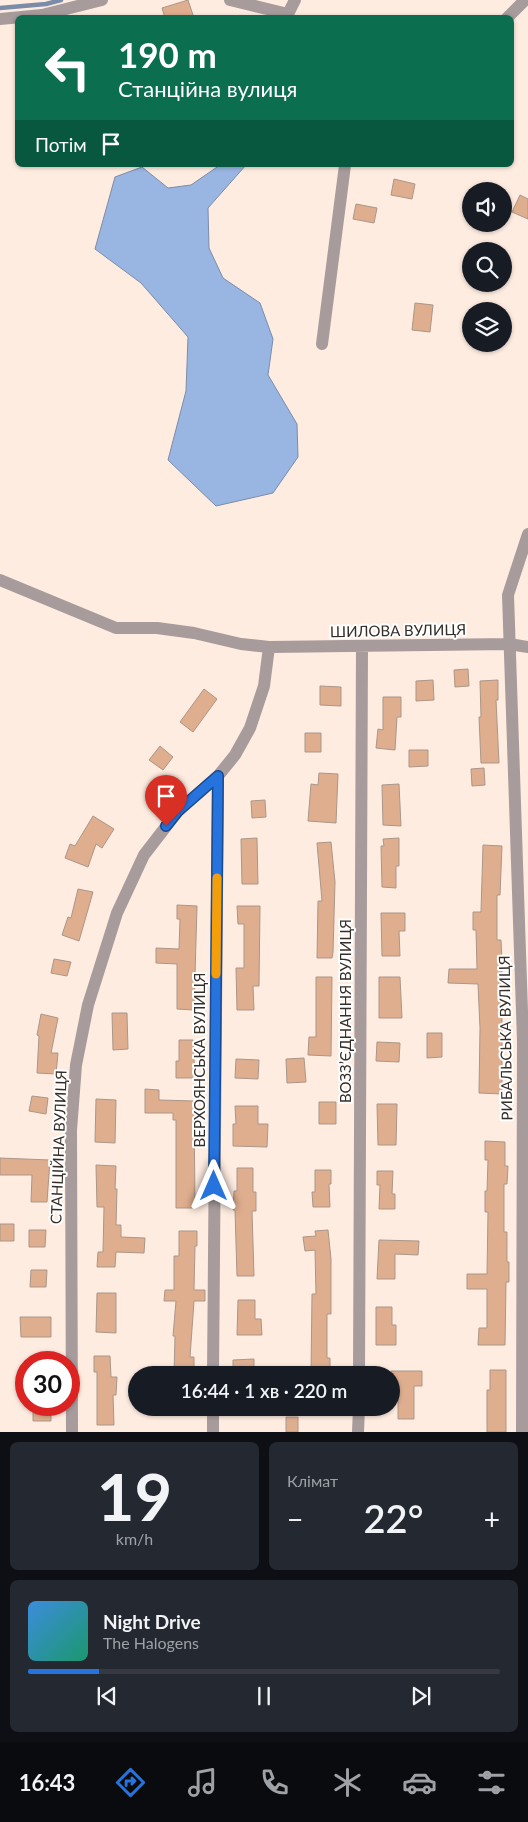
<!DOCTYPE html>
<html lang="uk">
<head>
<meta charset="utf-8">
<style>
	body { margin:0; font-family:Lato,sans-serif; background:#242831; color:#f1f3f6; height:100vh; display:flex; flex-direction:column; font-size:19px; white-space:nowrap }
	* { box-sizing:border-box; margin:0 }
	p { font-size:16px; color:#9ea1a6 }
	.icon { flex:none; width:28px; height:28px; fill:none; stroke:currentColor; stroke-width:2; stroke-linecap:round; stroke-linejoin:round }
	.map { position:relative; height:1432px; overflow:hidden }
	.panel { display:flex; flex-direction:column; gap:10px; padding:10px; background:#0d0f14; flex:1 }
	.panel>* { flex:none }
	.hud { position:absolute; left:15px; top:15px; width:499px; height:152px; border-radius:8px; box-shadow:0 1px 4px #0004; background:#0b6e4f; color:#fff; overflow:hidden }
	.fabs { position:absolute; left:462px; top:182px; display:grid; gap:10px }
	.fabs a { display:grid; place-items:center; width:50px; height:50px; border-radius:50%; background:#171b24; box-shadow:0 1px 4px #0004; font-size:25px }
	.speed { position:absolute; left:15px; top:1351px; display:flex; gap:10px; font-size:25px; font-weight:700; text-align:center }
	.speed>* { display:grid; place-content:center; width:65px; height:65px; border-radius:50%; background:#171b24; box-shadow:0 1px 4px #0004; line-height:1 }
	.speed .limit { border:8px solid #d22; background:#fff; color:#111 }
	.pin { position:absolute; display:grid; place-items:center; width:42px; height:42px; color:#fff; margin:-51px -21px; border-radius:50% 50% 50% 0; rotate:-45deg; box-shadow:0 0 5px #0007 }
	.pin .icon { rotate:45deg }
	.me { position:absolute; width:55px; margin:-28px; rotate:0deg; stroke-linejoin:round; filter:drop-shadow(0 0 4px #0008) }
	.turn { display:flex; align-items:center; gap:18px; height:105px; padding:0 20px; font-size:22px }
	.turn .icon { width:65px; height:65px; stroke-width:2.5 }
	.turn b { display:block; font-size:35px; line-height:42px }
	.then { display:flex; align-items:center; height:48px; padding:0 20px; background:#0003; gap:10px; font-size:19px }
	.big { font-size:38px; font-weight:600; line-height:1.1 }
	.panel .widget { flex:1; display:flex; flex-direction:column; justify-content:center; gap:8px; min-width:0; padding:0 18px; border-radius:8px; background:#242831 }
	.panel .dial { align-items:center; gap:0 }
	.dial b { font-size:65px; line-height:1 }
	.song { display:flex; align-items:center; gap:15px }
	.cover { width:60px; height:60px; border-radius:8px; background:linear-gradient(135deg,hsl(210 70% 55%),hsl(160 70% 35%)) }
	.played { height:5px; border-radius:2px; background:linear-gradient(90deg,#2773de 15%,#363941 15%) }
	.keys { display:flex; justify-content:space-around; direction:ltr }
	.heat { display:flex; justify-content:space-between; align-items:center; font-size:28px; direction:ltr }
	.panel .tiles { flex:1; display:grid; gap:10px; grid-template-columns:1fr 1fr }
	.widget:last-child { grid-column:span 2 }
	.trip { position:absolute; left:128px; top:1366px; width:272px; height:50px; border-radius:25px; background:#171b24; box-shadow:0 1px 4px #0004; font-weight:600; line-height:50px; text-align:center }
	.menu { display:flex; height:80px; justify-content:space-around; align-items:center; background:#090b0e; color:#9ea1a6 }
	.menu .icon { width:35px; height:35px }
	.menu .on { color:#2773de }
	.menu b { font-size:22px; color:#f1f3f6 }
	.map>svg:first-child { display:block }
</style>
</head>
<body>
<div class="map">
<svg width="528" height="1432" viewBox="0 0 528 1432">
	<rect width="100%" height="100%" fill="#feece1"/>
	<path fill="#99b5e1" stroke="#7b8ca9" d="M 220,165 L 246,165 L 208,208 L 209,248 L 223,278 L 260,303 L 273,339 L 268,375 L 297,424 L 298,457 L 273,493 L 216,506 L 168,460 L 186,391 L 188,337 L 141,283 L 95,249 L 115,177 L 142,167 L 168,188 L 191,185 Z"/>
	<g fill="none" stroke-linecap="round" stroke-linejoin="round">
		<path stroke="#7b8ca9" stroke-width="4.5" d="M 0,8 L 46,4 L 61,0"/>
	</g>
	<path fill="#dfae8f" stroke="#ab9689" d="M 188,0 L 194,18 L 165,18 L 162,8 Z
		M 394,179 L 415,184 L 412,199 L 391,195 Z
		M 520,195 L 528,199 L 528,219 L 512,212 Z
		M 356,204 L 377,208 L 374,223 L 353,219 Z
		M 415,303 L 433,305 L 430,332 L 412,330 Z
		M 468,669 L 469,686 L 455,687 L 454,670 Z
		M 433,680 L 434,700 L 416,701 L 416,681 Z
		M 498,680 L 498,700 L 496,700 L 499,763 L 481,763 L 479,717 L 481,717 L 480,681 Z
		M 320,686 L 341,687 L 341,706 L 320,705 Z
		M 204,689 L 217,699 L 193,732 L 180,722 Z
		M 383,697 L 401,697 L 401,717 L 397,717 L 395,750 L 376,748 L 378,729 L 383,730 Z
		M 305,733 L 321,733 L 321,752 L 305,752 Z
		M 160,746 L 173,757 L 163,770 L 149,760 Z
		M 409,750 L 428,750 L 428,766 L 409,767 Z
		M 484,768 L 485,785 L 472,786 L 471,769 Z
		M 319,773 L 338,774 L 336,823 L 308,821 L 311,784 L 318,785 Z
		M 399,784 L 401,826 L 383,825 L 382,785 Z
		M 265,800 L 266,817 L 252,818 L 251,801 Z
		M 93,816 L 114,829 L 102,848 L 96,844 L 88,867 L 65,858 L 70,844 L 75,846 Z
		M 257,838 L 258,884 L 242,884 L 241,839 Z
		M 399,838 L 399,866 L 396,866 L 396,888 L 382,887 L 381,846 L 384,846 L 383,839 Z
		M 331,842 L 335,882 L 333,952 L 332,958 L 317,958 L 318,901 L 322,901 L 317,843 Z
		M 483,845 L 502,846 L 500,895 L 497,895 L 497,940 L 501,940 L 502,963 L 502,1094 L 479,1093 L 480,1028 L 478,984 L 448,983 L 449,969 L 477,969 L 476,930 L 473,930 L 473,912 L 481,912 Z
		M 78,889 L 93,892 L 79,941 L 62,935 L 68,917 L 71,918 Z
		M 177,905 L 197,906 L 194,1010 L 177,1009 L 177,964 L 156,963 L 156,948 L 179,949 L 180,919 L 177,919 Z
		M 237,906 L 260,906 L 259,986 L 253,986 L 254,1010 L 237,1010 L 236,968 L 244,968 L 244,924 L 238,924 Z
		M 381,913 L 405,913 L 405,931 L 399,931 L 400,956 L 382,956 Z
		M 54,959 L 71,962 L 67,976 L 51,973 Z
		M 316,977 L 332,977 L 331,1056 L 308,1055 L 309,1037 L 316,1037 Z
		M 379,977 L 400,977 L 402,1018 L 379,1018 Z
		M 112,1013 L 127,1013 L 128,1049 L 113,1050 Z
		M 41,1014 L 58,1018 L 51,1053 L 58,1053 L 56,1074 L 37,1073 L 39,1036 L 37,1035 Z
		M 427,1033 L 442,1033 L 442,1057 L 427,1058 Z
		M 179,1040 L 193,1040 L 195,1078 L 176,1078 L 176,1061 L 179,1061 Z
		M 377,1042 L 400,1043 L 399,1062 L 376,1061 Z
		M 304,1058 L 306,1082 L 287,1083 L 286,1059 Z
		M 236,1059 L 259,1060 L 258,1079 L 235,1078 Z
		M 145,1089 L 159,1090 L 159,1100 L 194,1101 L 195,1208 L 176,1208 L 176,1120 L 173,1120 L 173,1113 L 145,1113 Z
		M 32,1096 L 48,1098 L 46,1114 L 29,1111 Z
		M 96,1099 L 116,1100 L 115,1143 L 95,1142 Z
		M 319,1102 L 336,1102 L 336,1124 L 319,1124 Z
		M 377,1104 L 397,1104 L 396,1145 L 378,1145 Z
		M 235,1106 L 258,1106 L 258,1124 L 268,1124 L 267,1147 L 233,1146 L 233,1124 L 236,1124 Z
		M 485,1141 L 505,1142 L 505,1166 L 508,1166 L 507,1184 L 504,1184 L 504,1232 L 507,1232 L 507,1262 L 509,1262 L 509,1282 L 506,1282 L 505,1345 L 478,1345 L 479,1328 L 487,1328 L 487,1289 L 467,1289 L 467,1274 L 487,1274 L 488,1212 L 485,1212 L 485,1191 L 487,1191 L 488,1160 L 485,1160 Z
		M 0,1158 L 50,1160 L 47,1202 L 31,1202 L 32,1175 L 0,1175 Z
		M 96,1165 L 116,1166 L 115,1189 L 117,1189 L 116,1225 L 121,1225 L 121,1237 L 145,1238 L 144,1253 L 116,1252 L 115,1267 L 97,1267 L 98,1252 L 103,1252 L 104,1207 L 97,1207 Z
		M 237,1168 L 253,1168 L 253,1192 L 256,1192 L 256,1211 L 252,1211 L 254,1276 L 237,1276 L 235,1210 L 233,1210 L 234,1191 L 237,1191 Z
		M 315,1170 L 331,1170 L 331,1184 L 329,1184 L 330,1207 L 313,1207 L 312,1192 L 315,1192 Z
		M 377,1171 L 393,1171 L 392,1194 L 395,1194 L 395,1209 L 379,1209 L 380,1185 L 377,1185 Z
		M 0,1224 L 14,1224 L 14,1241 L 0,1241 Z
		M 29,1230 L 46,1230 L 45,1247 L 29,1247 Z
		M 328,1230 L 331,1259 L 331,1314 L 327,1314 L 327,1358 L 330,1358 L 330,1375 L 311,1375 L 312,1294 L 316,1294 L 315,1250 L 305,1251 L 303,1237 L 316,1236 L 315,1231 Z
		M 179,1231 L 197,1231 L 197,1246 L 195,1246 L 194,1290 L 205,1290 L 205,1301 L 194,1301 L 190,1357 L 194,1357 L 194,1375 L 174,1375 L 175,1336 L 173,1336 L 176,1301 L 164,1301 L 165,1290 L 174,1290 L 174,1256 L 179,1256 Z
		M 379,1240 L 419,1241 L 418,1255 L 395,1254 L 395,1279 L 377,1279 Z
		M 31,1270 L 47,1270 L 46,1287 L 30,1287 Z
		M 97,1293 L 116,1293 L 116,1333 L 96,1332 Z
		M 238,1300 L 255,1300 L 255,1319 L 261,1319 L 262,1335 L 237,1335 Z
		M 376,1307 L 392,1307 L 392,1325 L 396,1325 L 396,1345 L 376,1345 Z
		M 20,1317 L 51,1317 L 51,1337 L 21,1337 Z
		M 94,1356 L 110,1356 L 111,1377 L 117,1377 L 116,1395 L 113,1395 L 114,1425 L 97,1425 L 97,1372 L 94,1372 Z
		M 254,1359 L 254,1375 L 233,1375 L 233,1360 Z
		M 490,1370 L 506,1370 L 506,1432 L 487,1432 L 487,1390 L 490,1390 Z
		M 391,1371 L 422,1371 L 422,1386 L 414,1386 L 414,1419 L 398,1419 L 398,1385 L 391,1385 Z
		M 51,1405 L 51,1421 L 33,1421 L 33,1406 Z
		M 286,1417 L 298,1417 L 298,1432 L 286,1432 Z"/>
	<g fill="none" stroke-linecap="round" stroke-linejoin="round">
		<path stroke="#a79b9b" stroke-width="12" d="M 230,0 L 288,14 L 295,0
			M 507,18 L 525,0
			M 0,19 L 42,15 L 102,0
			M 322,344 L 345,165
			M 0,580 L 116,628 L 157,628 L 194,633 L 241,644 L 269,647 L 509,644 L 528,647
			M 213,1375 L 218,776
			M 359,1375 L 362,647
			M 72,1432 L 71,1130 L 76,1065 L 88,1005 L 117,913 L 144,855 L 178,811 L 218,776 L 235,755 L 250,728 L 264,686 L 269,647
			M 213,1432 L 213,1408
			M 358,1432 L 359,1408
			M 522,1432 L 523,1041 L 508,595 L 528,534"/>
	</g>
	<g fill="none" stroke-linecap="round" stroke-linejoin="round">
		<g stroke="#194b90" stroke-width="12">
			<path id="route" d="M 166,826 L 178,811 L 218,776 L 214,1186"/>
		</g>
		<use href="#route" stroke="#2773de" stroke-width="9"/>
		<path stroke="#f59e0b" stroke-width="9" d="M 216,974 L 217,878"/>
	</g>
	<g text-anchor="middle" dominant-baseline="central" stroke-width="4" stroke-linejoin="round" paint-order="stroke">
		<g font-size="15" fill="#352d27" stroke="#fff">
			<text transform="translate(398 630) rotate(-1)">ШИЛОВА ВУЛИЦЯ</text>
			<text transform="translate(345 1011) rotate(-90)">ВОЗЗ’ЄДНАННЯ ВУЛИЦЯ</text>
			<text transform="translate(505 1038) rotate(-91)">РИБАЛЬСЬКА ВУЛИЦЯ</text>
			<text transform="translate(199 1060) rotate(-90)">ВЕРХОЯНСЬКА ВУЛИЦЯ</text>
			<text transform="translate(58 1147) rotate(-88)">СТАНЦІЙНА ВУЛИЦЯ</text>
		</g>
	</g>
</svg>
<div class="fabs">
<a><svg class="icon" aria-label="sound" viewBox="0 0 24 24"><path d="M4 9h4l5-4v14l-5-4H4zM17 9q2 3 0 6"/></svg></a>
<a><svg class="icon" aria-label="search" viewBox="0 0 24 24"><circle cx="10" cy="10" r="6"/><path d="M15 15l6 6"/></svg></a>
<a><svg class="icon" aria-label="layers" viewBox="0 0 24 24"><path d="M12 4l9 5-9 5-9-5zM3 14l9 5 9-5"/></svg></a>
</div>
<div class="speed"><div class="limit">30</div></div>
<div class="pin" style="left:166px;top:826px;background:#d93025"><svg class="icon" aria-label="arrive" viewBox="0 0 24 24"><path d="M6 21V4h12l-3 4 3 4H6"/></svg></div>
<svg class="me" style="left:214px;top:1186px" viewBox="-20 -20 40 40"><path d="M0-17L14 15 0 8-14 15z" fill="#2773de" stroke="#fff" stroke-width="4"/></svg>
<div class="trip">16:44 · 1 хв · 220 m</div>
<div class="hud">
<div class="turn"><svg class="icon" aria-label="left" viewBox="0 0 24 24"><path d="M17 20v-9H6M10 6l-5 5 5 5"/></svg><div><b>190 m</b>Станційна вулиця</div></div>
<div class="then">Потім<svg class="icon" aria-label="arrive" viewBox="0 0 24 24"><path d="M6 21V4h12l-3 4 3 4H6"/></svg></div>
</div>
</div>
<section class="panel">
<div class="tiles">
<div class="widget dial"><b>19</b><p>km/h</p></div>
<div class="widget"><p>Клімат</p>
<div class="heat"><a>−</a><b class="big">22°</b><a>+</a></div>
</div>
<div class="widget">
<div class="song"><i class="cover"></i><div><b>Night Drive</b><p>The Halogens</p></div></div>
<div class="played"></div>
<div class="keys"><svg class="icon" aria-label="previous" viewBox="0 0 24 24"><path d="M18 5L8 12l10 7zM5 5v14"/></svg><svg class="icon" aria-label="pause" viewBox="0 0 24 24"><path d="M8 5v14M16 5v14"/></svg><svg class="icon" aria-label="next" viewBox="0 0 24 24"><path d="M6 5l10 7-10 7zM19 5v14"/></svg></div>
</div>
</div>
</section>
<nav class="menu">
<b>16:43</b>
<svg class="icon on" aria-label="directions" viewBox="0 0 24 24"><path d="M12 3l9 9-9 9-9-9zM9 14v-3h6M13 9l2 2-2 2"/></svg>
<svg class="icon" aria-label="music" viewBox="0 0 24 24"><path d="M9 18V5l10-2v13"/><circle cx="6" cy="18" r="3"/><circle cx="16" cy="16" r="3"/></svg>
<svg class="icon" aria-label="phone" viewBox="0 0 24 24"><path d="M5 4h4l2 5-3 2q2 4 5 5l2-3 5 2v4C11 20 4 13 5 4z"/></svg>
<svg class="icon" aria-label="climate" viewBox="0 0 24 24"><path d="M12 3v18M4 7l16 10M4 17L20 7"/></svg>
<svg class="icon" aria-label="car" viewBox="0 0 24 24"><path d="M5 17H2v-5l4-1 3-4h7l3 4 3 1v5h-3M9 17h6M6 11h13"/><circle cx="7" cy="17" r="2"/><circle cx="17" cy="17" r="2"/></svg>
<svg class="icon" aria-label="filters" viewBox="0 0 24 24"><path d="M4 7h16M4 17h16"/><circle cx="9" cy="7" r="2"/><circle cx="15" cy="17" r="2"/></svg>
</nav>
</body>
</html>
